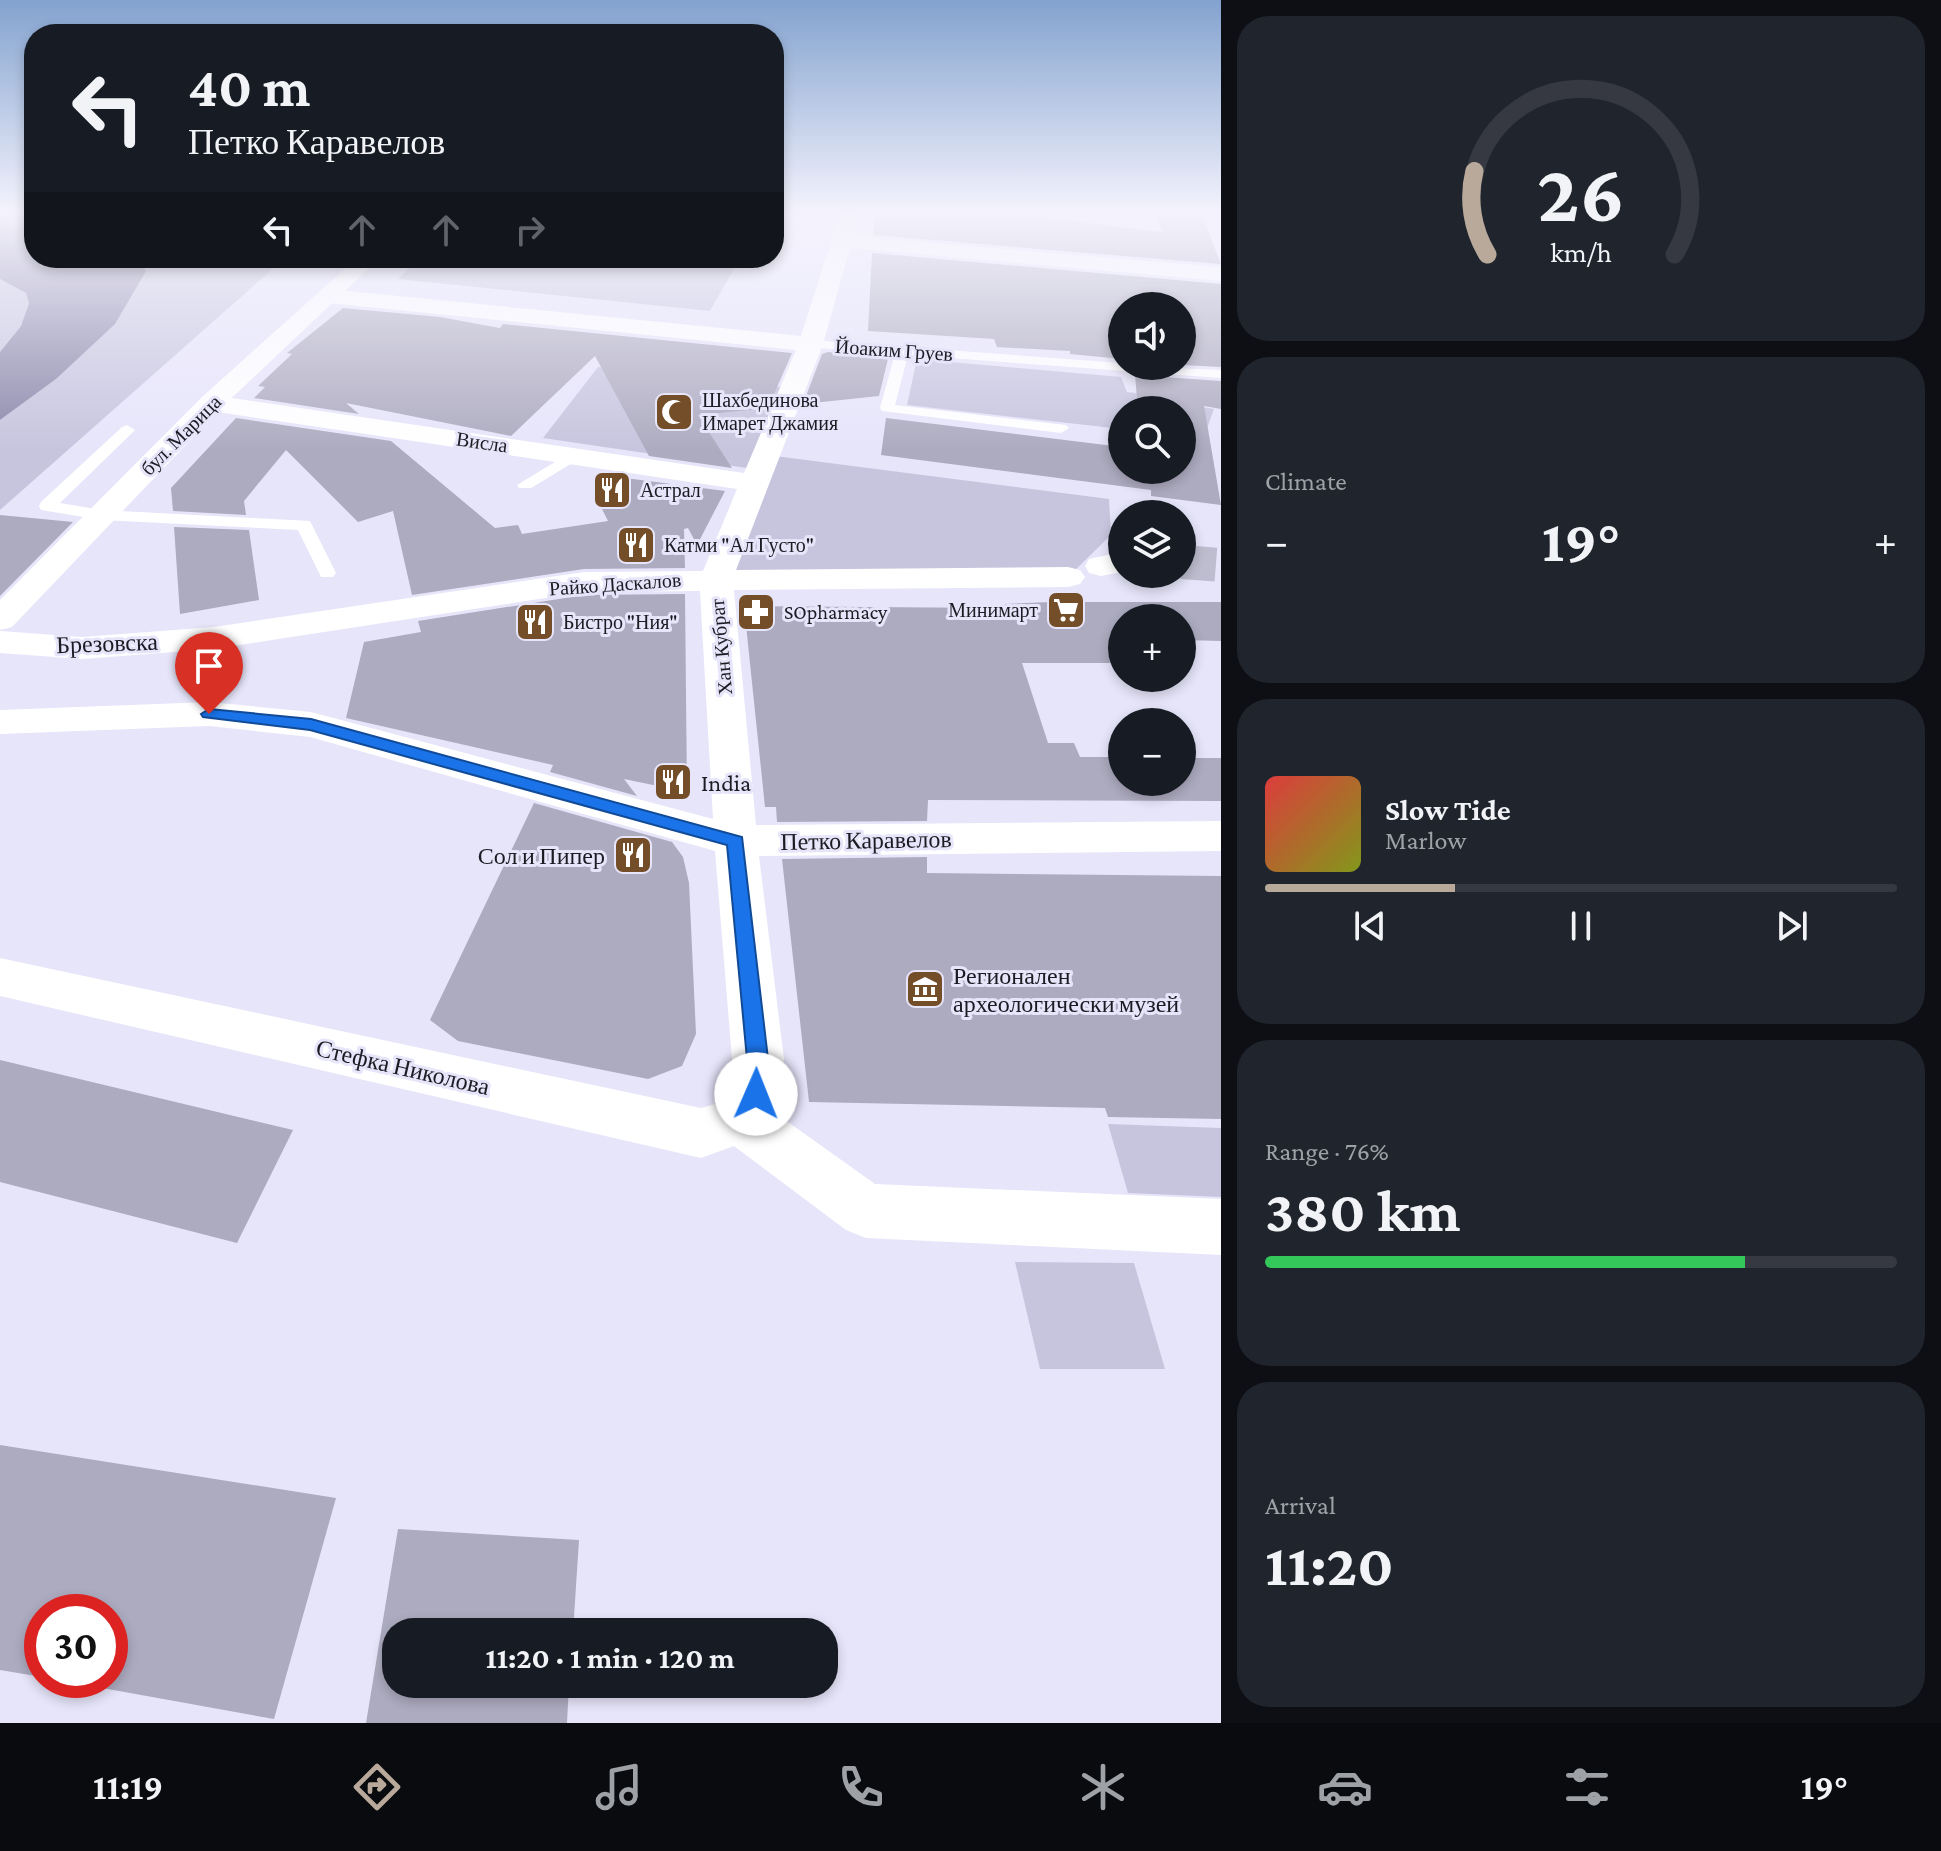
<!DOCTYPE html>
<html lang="en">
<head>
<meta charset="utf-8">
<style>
	body { margin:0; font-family:"Crimson Pro",serif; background:#20242c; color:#f1f3f6; height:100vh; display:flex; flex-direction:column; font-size:30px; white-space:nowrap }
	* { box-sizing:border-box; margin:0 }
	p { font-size:26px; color:#9ea1a6 }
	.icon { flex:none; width:44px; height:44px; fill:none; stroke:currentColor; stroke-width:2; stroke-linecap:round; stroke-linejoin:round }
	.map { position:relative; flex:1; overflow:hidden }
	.drawer { display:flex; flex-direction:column; gap:16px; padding:16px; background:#0d0f14; width:720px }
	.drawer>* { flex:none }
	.guide { position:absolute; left:24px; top:24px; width:760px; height:244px; border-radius:32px; box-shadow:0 4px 12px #0003; background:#171b24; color:#f1f3f6; overflow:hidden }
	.tools { position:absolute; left:1108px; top:292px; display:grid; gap:16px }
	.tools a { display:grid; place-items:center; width:88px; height:88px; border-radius:50%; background:#171b24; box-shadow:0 4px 12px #0003; font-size:40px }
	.speed { position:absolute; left:24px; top:1594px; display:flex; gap:16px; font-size:40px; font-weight:700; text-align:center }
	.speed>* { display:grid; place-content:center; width:104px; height:104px; border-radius:50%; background:#171b24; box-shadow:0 4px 12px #0003; line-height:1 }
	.speed .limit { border:12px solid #d22; background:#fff; color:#111 }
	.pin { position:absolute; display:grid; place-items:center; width:68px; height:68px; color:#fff; margin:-82px -34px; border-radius:50% 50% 50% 0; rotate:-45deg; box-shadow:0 0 8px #0007 }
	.pin .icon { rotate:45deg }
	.me { position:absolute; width:88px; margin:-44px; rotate:1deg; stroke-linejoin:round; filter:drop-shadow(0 0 6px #0008) }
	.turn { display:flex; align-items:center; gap:28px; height:168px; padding:0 32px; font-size:36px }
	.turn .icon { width:104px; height:104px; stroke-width:2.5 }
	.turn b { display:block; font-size:56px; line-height:68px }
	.lanes { display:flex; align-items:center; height:76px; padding:0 32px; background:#0003; justify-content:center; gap:40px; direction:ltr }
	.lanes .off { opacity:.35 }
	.big { font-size:60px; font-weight:700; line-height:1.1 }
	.drawer .widget { flex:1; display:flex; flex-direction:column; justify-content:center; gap:12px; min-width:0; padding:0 28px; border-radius:32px; background:#20242c }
	.drawer .dial { align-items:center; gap:0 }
	.dial svg { height:208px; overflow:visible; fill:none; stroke:#363941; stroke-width:7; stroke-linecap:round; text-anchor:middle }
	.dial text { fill:#f1f3f6; stroke:none }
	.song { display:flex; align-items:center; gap:24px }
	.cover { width:96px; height:96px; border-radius:12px; background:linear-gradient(135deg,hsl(0 70% 55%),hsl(70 70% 35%)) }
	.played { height:8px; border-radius:4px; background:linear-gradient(90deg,#b8a99a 30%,#363941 30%) }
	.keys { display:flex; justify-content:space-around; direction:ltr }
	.heat { display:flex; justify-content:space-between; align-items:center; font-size:44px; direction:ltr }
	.charge { height:12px; border-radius:6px; background:linear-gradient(90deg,#34c759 76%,#363941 0) }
	.trip { position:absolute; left:382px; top:1618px; width:456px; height:80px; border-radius:32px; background:#171b24; box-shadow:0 4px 12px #0003; font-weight:700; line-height:80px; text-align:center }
	.dock { display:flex; height:128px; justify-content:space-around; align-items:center; background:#090b0e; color:#9ea1a6 }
	.dock .icon { width:56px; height:56px }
	.dock .on { color:#b8a99a }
	.dock b { font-size:36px; color:#f1f3f6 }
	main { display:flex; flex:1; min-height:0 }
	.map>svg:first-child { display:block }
</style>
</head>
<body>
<main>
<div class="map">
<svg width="1221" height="1723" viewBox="0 0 1221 1723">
	<rect width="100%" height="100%" fill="#e7e5fa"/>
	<path fill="#c7c5de" d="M 137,258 L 285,258 L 0,510 L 0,420 L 56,379 L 132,292 L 145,271 Z
		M 421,258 L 740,258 L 710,311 L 398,279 Z
		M 0,279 L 26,293 L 29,303 L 21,326 L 0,352 Z
		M 917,359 L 1121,377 L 1127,392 L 1190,399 L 1191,405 L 1214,409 L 1203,439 L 1182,410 L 1122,410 L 1122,429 L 907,405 Z
		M 598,367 L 781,387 L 747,468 L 543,438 Z
		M 767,455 L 1109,499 L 1111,535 L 1068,577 L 716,579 Z
		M 1108,1124 L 1221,1128 L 1221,1197 L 1128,1193 Z
		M 1015,1262 L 1134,1263 L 1165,1369 L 1040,1369 Z"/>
	<path fill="#8b88aa" d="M 0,210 L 34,210 L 34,258 L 137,258 L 146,271 L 115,324 L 56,379 L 0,420 L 0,352 L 21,326 L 29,303 L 26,293 L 0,279 Z"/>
	<path fill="#adabbf" d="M 938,210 L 1014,217 L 1015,214 L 1162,232 L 1156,210 L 1200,210 L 1221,264 L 873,235 L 875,212 L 933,218 Z
		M 872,253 L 1221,284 L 1221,367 L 1182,365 L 1182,306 L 1122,306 L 1122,359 L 1070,354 L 1070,351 L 997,347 L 994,339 L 868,331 Z
		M 343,308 L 440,317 L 500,328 L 503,324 L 792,353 L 768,408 L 698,415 L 732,468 L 649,456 L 595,356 L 511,436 L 346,403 L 359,414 L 254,398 L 265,387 L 258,386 L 292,354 L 287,353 Z
		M 828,352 L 888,359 L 879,396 L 803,404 L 822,354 Z
		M 1135,375 L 1221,381 L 1221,409 L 1204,406 L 1221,505 L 1151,496 L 1151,490 L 881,455 L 886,418 L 1122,447 L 1122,470 L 1182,470 L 1182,410 L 1138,410 Z
		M 236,418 L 391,441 L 495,528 L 518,525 L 522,534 L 608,521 L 597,499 L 610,476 L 725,491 L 697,545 L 688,528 L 684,529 L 685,568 L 584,569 L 412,595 L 393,511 L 358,522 L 286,450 L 244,501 L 246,515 L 173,511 L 171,488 Z
		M 0,515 L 73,522 L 0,596 Z
		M 174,527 L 249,530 L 259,600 L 180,614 Z
		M 685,594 L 687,792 L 624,779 L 637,796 L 550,772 L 553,765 L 346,718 L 364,642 L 421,632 L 418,621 L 584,595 Z
		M 1050,602 L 1221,602 L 1221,641 L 1182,640 L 1182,618 L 1122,618 L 1122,663 L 1022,663 L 1048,743 L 1074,743 L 1080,757 L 1122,757 L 1122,782 L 1182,782 L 1182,758 L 1221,758 L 1221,801 L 928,800 L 927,821 L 777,822 L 776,807 L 765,807 L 744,606 L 1004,608 L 1005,604 Z
		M 534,803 L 672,842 L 683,857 L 689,883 L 696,1034 L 682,1066 L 648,1079 L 458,1041 L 430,1020 Z
		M 927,857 L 927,873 L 1221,876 L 1221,1119 L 1108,1117 L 1105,1108 L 809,1102 L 782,859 Z
		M 0,1060 L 293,1130 L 237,1243 L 0,1182 Z
		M 0,1445 L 336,1498 L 274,1719 L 58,1680 L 110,1680 L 110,1612 L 42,1612 L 42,1677 L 0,1670 Z
		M 398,1529 L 579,1540 L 573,1632 L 396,1632 L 396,1684 L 569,1684 L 567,1723 L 366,1723 Z"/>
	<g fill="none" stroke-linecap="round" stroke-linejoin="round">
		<path stroke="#bebdcf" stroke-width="34" stroke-dasharray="34 17" stroke-linecap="butt" d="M 1182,562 L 1221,565"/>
		<path fill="#fff" fill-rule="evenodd" d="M 811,340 L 1122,363 L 1122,366 L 1221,370 L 1221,378 L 908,355 L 895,405 L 1066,425 L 1069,428 L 1061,433 L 882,411 L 880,408 L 895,354 L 806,347 L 804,344 Z
			M 127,425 L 135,430 L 132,433 L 60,503 L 102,510 L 310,521 L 336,573 L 333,577 L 321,577 L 298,530 L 102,520 L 41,510 L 39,506 L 41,502 L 122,427 Z
			M 573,451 L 579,453 L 579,459 L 531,488 L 519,488 L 517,485 Z"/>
		<path fill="#fff" fill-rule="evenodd" d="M 841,210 L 861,210 L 853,236 L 1221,267 L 1221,281 L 850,248 L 823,344 L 736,570 L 1068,567 L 1080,570 L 1085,577 L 1080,584 L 1068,587 L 734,590 L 756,825 L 1221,821 L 1221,851 L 759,856 L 784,1059 L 782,1094 L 774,1112 L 875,1184 L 1221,1199 L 1221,1255 L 866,1238 L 846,1230 L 734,1146 L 701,1158 L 0,996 L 0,958 L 701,1108 L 723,1102 L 730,1090 L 732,1059 L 715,851 L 310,737 L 209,726 L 0,734 L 0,710 L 209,702 L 311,712 L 713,819 L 700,591 L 584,592 L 214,649 L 82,659 L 0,653 L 0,631 L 82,637 L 214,627 L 584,572 L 703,571 L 737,489 L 211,411 L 202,409 L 198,403 L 202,397 L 211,395 L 744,473 L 796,350 L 328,303 L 317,296 L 328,289 L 801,336 Z
			M 1122,552 L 1122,572 L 1101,576 L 1089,573 L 1085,566 L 1089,559 Z"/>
		<path fill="#fff" fill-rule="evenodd" d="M 357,258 L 380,258 L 220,409 L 12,627 L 0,630 L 0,600 L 202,397 Z"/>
	</g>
	<linearGradient id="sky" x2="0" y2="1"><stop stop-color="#83a2cf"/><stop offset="0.47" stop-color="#f4f3fd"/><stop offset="1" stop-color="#f4f3fd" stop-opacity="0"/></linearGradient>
	<rect width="1221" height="451" fill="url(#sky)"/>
	<path fill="#1a73e8" stroke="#114b97" stroke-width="2" d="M 209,709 L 311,719 L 742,837 L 768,1059 L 767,1094 L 764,1100 L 756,1103 L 749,1100 L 745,1094 L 747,1059 L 727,845 L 310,730 L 203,717 L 201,714 Z"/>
	<defs>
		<g id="mosque-square" transform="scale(2)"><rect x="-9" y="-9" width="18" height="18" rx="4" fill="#734e29" stroke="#e7e5fa"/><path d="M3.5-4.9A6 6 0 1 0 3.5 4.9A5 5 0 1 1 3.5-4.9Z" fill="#fff"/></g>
		<g id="restaurant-square" transform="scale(2)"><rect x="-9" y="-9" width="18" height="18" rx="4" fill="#734e29" stroke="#e7e5fa"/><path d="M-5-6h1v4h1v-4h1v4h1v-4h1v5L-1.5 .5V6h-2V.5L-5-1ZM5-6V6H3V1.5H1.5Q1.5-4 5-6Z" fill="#fff"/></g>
		<g id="supermarket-square" transform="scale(2)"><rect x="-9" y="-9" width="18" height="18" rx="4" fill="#734e29" stroke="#e7e5fa"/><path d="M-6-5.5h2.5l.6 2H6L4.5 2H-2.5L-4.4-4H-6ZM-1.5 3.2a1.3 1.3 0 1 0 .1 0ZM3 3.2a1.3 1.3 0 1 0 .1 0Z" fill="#fff"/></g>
		<g id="pharmacy-square" transform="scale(2)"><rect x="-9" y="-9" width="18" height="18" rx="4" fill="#734e29" stroke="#e7e5fa"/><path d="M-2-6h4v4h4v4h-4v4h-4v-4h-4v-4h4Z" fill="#fff"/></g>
		<g id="museum-square" transform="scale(2)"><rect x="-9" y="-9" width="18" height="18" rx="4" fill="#734e29" stroke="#e7e5fa"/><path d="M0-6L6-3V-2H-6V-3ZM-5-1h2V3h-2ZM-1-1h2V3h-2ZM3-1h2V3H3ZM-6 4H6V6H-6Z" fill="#fff"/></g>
	</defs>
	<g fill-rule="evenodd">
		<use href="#mosque-square" x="674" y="412"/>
		<use href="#restaurant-square" x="612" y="490"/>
		<use href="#restaurant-square" x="636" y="545"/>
		<use href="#supermarket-square" x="1066" y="610"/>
		<use href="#pharmacy-square" x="756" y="612"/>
		<use href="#restaurant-square" x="535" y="622"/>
		<use href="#restaurant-square" x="673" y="782"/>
		<use href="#restaurant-square" x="633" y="855"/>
		<use href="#museum-square" x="925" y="989"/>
	</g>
	<g text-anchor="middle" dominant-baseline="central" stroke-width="6" stroke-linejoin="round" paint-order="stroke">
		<g font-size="20" fill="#1c1b23" stroke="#e7e5fa">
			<text transform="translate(894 350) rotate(4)">Йоаким Груев</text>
			<text transform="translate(181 435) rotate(-45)">бул. Марица</text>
			<text transform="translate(482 442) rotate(8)">Висла</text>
			<text transform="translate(615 584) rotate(-4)">Райко Даскалов</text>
			<text transform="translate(721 647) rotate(-95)">Хан Кубрат</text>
		</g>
		<g font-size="20" fill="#1c1b23" stroke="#e7e5fa" text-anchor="start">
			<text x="702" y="400">Шахбединова<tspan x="702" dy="23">Имарет Джамия</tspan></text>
			<text x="640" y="490">Астрал</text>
			<text x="664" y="545">Катми "Ал Густо"</text>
			<text x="1038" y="610" text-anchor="end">Минимарт</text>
			<text x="784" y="612">SOpharmacy</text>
			<text x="563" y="622">Бистро "Ния"</text>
		</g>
		<g font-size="24" fill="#1c1b23" stroke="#e7e5fa">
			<text transform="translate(107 643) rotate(-2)">Брезовска</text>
			<text transform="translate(866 840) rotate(-1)">Петко Каравелов</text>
			<text transform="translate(403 1067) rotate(13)">Стефка Николова</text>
		</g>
		<g font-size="24" fill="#1c1b23" stroke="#e7e5fa" text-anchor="start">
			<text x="701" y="782">India</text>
			<text x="605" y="855" text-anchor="end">Сол и Пипер</text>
			<text x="953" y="975">Регионален<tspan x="953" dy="28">археологически музей</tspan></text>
		</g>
	</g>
</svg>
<div class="tools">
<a><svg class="icon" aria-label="sound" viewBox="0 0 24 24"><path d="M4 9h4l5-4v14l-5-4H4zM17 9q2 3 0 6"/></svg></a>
<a><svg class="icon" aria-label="search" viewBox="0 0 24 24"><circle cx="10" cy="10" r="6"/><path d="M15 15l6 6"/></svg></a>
<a><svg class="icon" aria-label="layers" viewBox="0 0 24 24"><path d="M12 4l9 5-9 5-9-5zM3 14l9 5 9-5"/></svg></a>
<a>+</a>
<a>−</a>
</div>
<div class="speed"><div class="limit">30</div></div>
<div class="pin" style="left:209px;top:714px;background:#d93025"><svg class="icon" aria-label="arrive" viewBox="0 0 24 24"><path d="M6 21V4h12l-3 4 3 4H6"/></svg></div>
<svg class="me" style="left:756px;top:1094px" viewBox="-20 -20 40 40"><circle r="19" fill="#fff"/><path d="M0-13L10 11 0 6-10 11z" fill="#1a73e8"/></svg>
<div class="trip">11:20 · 1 min · 120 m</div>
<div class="guide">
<div class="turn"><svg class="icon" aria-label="left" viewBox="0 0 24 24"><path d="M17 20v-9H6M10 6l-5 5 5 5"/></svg><div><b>40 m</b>Петко Каравелов</div></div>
<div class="lanes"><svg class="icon" aria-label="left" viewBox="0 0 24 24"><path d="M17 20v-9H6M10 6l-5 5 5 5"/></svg><svg class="icon off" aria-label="ahead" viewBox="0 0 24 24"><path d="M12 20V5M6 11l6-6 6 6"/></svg><svg class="icon off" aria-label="ahead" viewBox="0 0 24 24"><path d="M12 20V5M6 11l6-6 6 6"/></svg><svg class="icon off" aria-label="right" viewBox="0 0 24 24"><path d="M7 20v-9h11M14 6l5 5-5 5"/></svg></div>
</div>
</div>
<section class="drawer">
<div class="widget dial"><svg viewBox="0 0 100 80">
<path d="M14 69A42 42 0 1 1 86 69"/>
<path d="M14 69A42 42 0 0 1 9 37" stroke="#b8a99a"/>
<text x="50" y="56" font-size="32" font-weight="700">26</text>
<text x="50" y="72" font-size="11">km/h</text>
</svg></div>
<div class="widget"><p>Climate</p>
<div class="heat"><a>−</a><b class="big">19°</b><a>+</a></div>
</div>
<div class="widget">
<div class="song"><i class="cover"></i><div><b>Slow Tide</b><p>Marlow</p></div></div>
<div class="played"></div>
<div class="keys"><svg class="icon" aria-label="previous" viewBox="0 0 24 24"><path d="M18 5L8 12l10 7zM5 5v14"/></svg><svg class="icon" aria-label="pause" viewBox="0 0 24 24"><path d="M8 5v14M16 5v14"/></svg><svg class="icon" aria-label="next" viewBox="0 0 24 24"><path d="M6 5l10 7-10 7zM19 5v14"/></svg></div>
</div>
<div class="widget"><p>Range · 76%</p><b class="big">380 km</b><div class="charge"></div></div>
<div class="widget"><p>Arrival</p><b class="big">11:20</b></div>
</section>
</main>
<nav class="dock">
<b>11:19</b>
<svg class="icon on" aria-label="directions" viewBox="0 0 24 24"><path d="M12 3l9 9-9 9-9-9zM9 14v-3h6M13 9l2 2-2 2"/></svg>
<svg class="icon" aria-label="music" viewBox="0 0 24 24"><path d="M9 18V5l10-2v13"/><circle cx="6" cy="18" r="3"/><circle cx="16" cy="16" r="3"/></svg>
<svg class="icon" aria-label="phone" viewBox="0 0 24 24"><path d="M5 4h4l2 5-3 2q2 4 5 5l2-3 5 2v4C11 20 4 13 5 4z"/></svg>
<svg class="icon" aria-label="climate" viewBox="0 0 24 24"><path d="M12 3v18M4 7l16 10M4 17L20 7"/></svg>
<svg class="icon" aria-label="car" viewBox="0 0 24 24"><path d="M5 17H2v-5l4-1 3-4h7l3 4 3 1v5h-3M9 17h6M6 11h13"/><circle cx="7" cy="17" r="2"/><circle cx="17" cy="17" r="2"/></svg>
<svg class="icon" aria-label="filters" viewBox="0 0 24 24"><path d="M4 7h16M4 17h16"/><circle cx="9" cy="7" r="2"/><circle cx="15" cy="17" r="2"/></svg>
<b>19°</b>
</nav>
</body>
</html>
